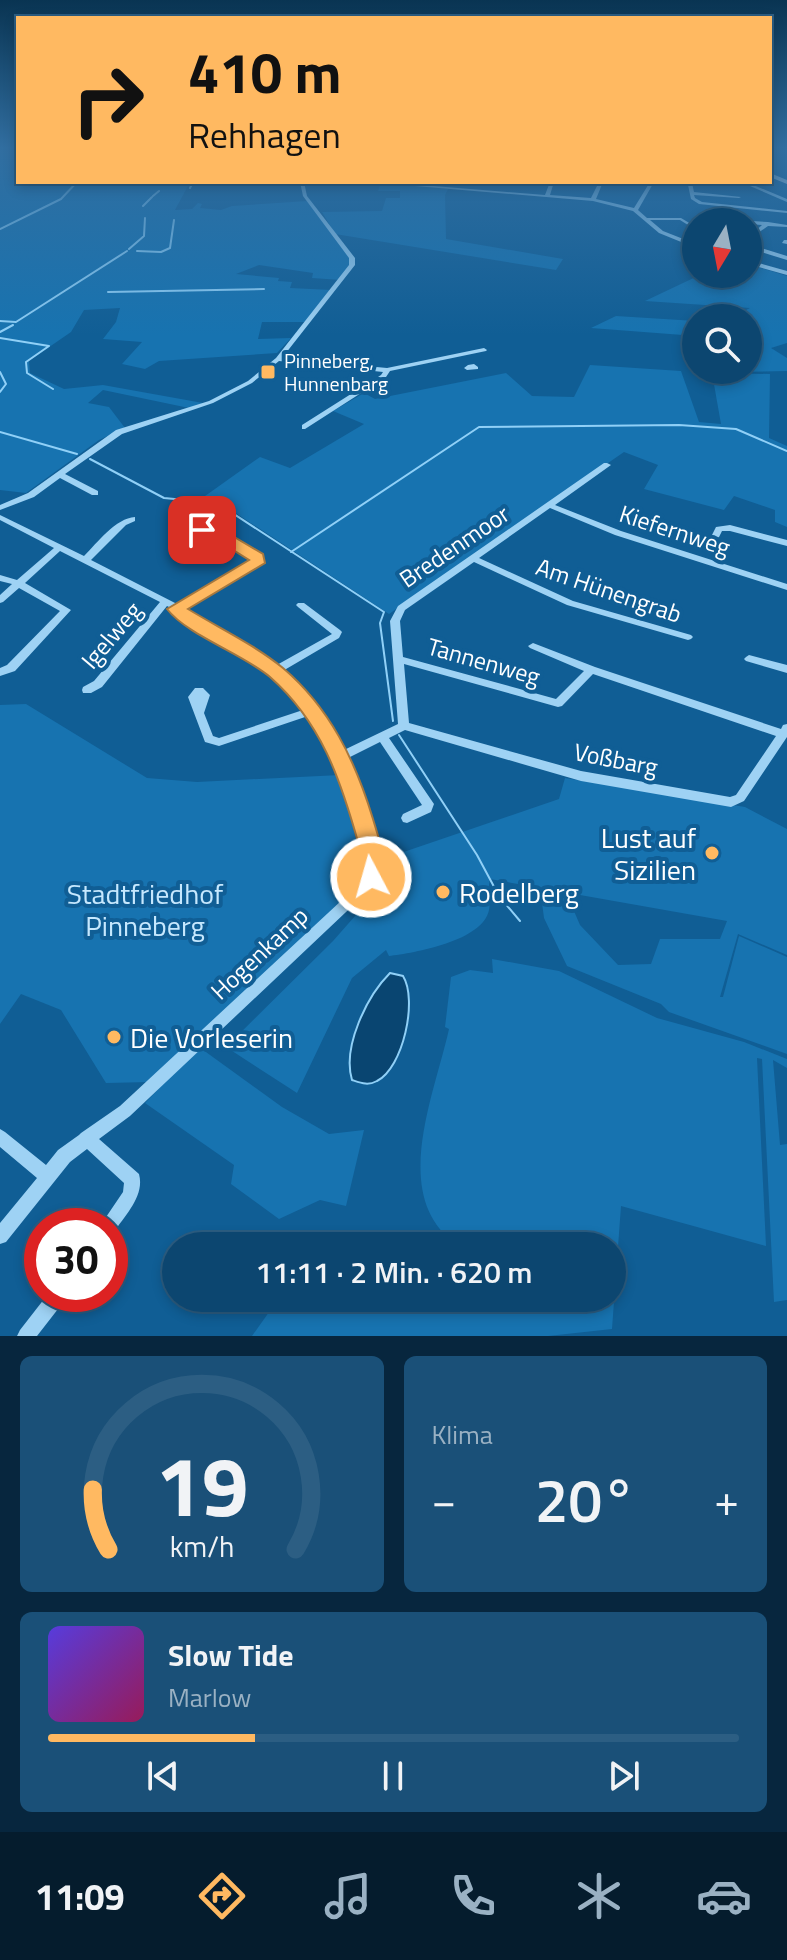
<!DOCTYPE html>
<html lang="de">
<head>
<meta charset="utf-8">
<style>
	body { margin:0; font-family:"Titillium Web",sans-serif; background:#1a5078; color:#f1f3f6; height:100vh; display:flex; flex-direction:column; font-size:30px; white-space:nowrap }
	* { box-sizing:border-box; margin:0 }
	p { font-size:26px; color:#9ab1c3 }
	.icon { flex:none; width:44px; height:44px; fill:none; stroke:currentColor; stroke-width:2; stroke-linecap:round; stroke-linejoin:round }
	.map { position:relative; height:1336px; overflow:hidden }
	.sheet { display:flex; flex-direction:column; gap:20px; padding:20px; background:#07263e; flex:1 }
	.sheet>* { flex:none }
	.hud { position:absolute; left:16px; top:16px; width:756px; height:168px; border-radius:0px; box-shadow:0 4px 12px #0003,0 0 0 2px #2c5e83; background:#ffb961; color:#111; overflow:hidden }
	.needle { width:52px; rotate:190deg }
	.fabs { position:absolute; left:682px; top:208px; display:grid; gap:16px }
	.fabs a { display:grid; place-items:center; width:80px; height:80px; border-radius:50%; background:#0c4670; box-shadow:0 4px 12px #0003,0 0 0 2px #2c5e83; font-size:40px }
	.speed { position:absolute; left:24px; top:1208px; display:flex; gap:16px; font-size:40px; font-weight:700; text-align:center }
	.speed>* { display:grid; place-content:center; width:104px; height:104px; border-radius:50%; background:#0c4670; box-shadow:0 4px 12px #0003,0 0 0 2px #2c5e83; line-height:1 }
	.speed .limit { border:12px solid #d22; background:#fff; color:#111 }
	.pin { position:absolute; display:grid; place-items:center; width:68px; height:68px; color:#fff; margin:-34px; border-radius:16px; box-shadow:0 4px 12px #0006 }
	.me { position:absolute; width:88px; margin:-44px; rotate:354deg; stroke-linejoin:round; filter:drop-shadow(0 0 6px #0008) }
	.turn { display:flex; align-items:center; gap:28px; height:168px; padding:0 40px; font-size:36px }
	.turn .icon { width:104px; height:104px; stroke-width:2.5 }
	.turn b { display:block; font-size:56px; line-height:68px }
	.big { font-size:60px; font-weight:600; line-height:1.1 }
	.sheet .card { flex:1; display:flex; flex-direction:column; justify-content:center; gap:12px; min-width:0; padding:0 28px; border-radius:12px; background:#1a5078 }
	.sheet .dial { align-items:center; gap:0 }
	.dial svg { height:208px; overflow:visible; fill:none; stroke:#2c5e83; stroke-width:7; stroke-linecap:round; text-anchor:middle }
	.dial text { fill:#f1f3f6; stroke:none }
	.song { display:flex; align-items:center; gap:24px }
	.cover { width:96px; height:96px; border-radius:12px; background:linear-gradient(135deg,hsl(250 70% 55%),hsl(330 70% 35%)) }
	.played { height:8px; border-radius:4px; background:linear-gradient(90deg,#ffb961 30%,#2c5e83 30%) }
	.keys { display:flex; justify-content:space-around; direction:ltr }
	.heat { display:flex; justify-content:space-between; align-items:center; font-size:44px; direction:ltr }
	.sheet .tiles { flex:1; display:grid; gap:20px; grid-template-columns:1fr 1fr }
	.card:last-child { grid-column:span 2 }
	.trip { position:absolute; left:162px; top:1232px; width:464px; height:80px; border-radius:40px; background:#0c4670; box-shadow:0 4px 12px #0003,0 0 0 2px #2c5e83; font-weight:600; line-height:80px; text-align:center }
	.dock { display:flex; height:128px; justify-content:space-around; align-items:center; background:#051c2d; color:#9ab1c3 }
	.dock .icon { width:56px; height:56px }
	.dock .selected { color:#ffb961 }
	.dock b { font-size:36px; color:#f1f3f6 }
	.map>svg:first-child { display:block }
</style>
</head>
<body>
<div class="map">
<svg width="787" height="1336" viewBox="0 0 787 1336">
	<rect width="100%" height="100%" fill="#105e95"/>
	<path fill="#1773b0" d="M 0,148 L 18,148 L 18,182 L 190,182 L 175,210 L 192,209 L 198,203 L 202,204 L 200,208 L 221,210 L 232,206 L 308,201 L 351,258 L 351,265 L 341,280 L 312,278 L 313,273 L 259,265 L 236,274 L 279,278 L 278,281 L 292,282 L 290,288 L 332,290 L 305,322 L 262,322 L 258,339 L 291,338 L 277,353 L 159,361 L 145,369 L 122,364 L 142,342 L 103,339 L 116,322 L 120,308 L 84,310 L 71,332 L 29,361 L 30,373 L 64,389 L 103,385 L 203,403 L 189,408 L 103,390 L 88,403 L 109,407 L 125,428 L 99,440 L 26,493 L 0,490 Z
		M 381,183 L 448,189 L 445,195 L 446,239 L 563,259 L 556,270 L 335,234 L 322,212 L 382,211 L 386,198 L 400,198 L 400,191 L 378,191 Z
		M 748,264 L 787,276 L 787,343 L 771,348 L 787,358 L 787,371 L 738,372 L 748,370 L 748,318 L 730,318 L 750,308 L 645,301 L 702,274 L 748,274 Z
		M 616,316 L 696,321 L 696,336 L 591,328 Z
		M 590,365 L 681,371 L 699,422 L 721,424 L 712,373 L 770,374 L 769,438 L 787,446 L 787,527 L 775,522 L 775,510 L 734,496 L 724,510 L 644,489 L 658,465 L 624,452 L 389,614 L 222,504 L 191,506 L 260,457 L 290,468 L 364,424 L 333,411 L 364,393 L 375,399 L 506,373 L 532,396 L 574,397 Z
		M 26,704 L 147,778 L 197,782 L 340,775 L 363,867 L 351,894 L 150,1082 L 106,1083 L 61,1010 L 21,994 L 0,1024 L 0,705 Z
		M 565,778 L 745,807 L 787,829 L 787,955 L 738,934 L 720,997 L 723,997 L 739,936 L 787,957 L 787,1054 L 669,1012 L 661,1004 L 567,966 L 544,918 L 542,903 L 567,895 L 580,925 L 618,965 L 651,964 L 660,939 L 720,939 L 727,921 L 490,879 C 487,890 491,900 489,910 C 483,941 414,953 389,956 L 386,950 L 352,978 L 297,1093 L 226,1047 L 333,941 L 385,882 L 389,870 L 386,858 L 559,799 Z
		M 492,959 L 559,971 L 657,1018 L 744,1042 L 787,1059 L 787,1068 L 773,1060 L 780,1145 L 787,1144 L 787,1300 L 774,1302 L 762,1059 L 757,1058 L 766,1246 L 621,1206 L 612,1329 L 548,1336 L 252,1336 L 279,1298 L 612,1298 L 612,1246 L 459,1246 C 388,1199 434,1097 449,1029 L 445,1027 L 451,977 L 470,970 L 493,973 Z
		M 199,1047 L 282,1107 L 329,1134 L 364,1130 L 346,1206 L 320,1200 L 279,1219 L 231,1184 L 234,1165 L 145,1103 Z"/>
	<path fill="#094571" stroke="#90d0f7" stroke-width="2" d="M 390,973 L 403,976 C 418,1000 403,1068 377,1081 C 368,1086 361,1083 352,1080 C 342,1047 367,996 390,973 Z"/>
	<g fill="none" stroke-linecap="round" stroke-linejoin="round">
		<path stroke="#90d0f7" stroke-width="2" d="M 190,188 L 193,182
			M 153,196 L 159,191
			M 143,206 L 152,197
			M 0,229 L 61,199 L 77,182
			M 129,249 L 144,236 L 145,218
			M 137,251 L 161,252 L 170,248 L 174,220
			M 108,292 L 264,289
			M 0,321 L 16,322 L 127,251
			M 0,332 L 13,325
			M 0,338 L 49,346 L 26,362 L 27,373 L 53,389
			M 0,372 L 6,384 L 0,392
			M 0,432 L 77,454
			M 90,459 L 164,498 L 217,503 L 384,612 L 380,623 L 393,721
			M 291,552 L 479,427 L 679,425 L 736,429 L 787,451
			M 399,735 L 477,855 L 499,896 L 520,921"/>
		<path fill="#9ed2f4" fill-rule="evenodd" d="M 300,182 L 304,182 L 307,196 L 355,258 L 355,265 L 282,358 L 387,368 L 484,348 L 487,350 L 486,351 L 390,371 L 386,377 L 305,429 L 302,429 L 302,425 L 381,375 L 383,372 L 279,361 L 252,383 L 213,403 L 122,434 L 65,474 L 98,491 L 98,495 L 92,495 L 60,478 L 34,497 L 0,510 L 0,505 L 28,493 L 116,430 L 209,401 L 248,381 L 276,358 L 349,265 L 349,258 L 303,196 Z
			M 367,182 L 385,182 L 545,195 L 550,182 L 554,182 L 550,195 L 591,198 L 599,182 L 603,182 L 596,199 L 634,208 L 650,182 L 654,182 L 638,210 L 647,218 L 681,218 L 696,227 L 696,230 L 680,220 L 650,220 L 663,231 L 696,244 L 696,248 L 659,233 L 633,211 L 593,201 Z
			M 669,182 L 692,183 L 694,192 L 741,197 L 739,198 L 694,195 L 695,198 L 702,202 L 787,211 L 787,213 L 699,204 L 691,199 L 688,185 Z
			M 716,182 L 751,184 L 787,199 L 787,202 L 750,186 Z
			M 720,219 L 768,222 L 787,225 L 787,227 L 768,226 L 755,235 L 753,233 L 762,225 L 748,224 L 748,222 L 718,221 Z
			M 784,240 L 787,240 L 787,244 L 782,243 Z
			M 748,244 L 787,256 L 787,260 L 748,248 Z
			M 748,260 L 787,271 L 787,275 L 748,264 Z
			M 474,364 L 478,367 L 478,369 L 467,370 L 464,368 L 468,365 Z
			M 604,463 L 607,463 L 611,465 L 555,505 L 621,531 L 787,584 L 787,590 L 615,535 L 550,508 L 479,558 L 573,601 L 691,635 L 693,637 L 691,639 L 688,640 L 567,605 L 474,562 L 405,610 L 400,621 L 403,657 L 556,699 L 584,671 L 530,648 L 528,646 L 533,643 L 595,667 L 781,729 L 783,725 L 787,724 L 787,737 L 744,801 L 731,807 L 581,781 L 405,730 L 389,738 L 434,804 L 431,812 L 407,823 L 403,822 L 401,818 L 403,814 L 422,805 L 380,742 L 348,758 L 378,853 C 382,873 376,880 364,895 L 130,1116 L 99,1139 L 139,1174 C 145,1196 125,1215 114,1232 L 110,1233 L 110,1226 L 100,1226 L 123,1192 L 124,1183 L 87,1149 L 70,1162 L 6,1242 L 0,1244 L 0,1223 L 37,1178 L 0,1147 L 0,1129 L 5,1132 L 46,1165 L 58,1150 L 79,1135 L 81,1133 L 120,1106 L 356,887 L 366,874 L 368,867 L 364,845 L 338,762 L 327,738 L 311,715 L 219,746 L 205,742 L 188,697 L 195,688 L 203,688 L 210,695 L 204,713 L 213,736 L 219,738 L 306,709 C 299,700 291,693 283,686 C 252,656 215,634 178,612 L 172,611 L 171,608 L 167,606 L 102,687 L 91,693 L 83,693 L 82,690 L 83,687 L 94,681 L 160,602 L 60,551 L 25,583 L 71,610 L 15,671 L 0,676 L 0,668 L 7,665 L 60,611 L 19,588 L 3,602 L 0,603 L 0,595 L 12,584 L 0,581 L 0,575 L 17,580 L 54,548 L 0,520 L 0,515 L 84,556 C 97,543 116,518 135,517 L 135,521 L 126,525 L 91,560 L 177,604 L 253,562 L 253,559 L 211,533 L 199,532 L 199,528 L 216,529 L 261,556 L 262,558 L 260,565 L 185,607 L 231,635 L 275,666 L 332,634 L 298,607 L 296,605 L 298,603 L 304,603 L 340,630 L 342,632 L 339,638 L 281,672 C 307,696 329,718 344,750 L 398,724 L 390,621 L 398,606 ZM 404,664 L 558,707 L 562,706 L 593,674 L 776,736 L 736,795 L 730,797 L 581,771 L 409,723 Z
			M 730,525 L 787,540 L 787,546 L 730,531 L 722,531 L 719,537 L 716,538 L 712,535 L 716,527 Z
			M 749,655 L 787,665 L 787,673 L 746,661 L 744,659 L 746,657 Z
			M 48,1294 L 68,1294 L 65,1300 L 37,1336 L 17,1336 L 20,1330 Z"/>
		<path fill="#ebf6ff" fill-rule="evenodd" d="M 770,173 L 787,180 L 787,184 L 770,177 Z"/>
	</g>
	<linearGradient id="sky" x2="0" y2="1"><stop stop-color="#093452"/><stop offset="0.44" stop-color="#316ea0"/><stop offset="1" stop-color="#316ea0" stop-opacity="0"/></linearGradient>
	<rect width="787" height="335" fill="url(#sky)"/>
	<path fill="#ffb961" stroke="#a6783f" stroke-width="2" d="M 202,525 L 219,528 L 263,554 L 265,563 L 188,609 C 219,628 255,645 283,668 C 330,708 355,760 373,819 C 379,840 389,863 379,884 L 371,887 L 363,884 C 358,872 362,856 358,842 C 340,778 321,722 270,677 C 243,654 187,635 167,609 L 249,560 L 209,535 L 197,533 L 195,530 Z"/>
	<g fill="#ffb961" stroke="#105e95" stroke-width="3">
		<rect x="260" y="364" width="16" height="16" rx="4"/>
		<circle cx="712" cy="853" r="8"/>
		<circle cx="443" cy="892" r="8"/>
		<circle cx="114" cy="1037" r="8"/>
	</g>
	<g text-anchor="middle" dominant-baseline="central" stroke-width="8" stroke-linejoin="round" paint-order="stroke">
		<g font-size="20" fill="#fff" stroke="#105e95" text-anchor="start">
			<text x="284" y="360">Pinneberg,<tspan x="284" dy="23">Hunnenbarg</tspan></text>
		</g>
		<g font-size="24" fill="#fff" stroke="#105e95">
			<text transform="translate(675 530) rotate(18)">Kiefernweg</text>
			<text transform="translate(454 546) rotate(-34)">Bredenmoor</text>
			<text transform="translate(609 590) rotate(19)">Am Hünengrab</text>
			<text transform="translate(111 635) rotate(-50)">Igelweg</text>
			<text transform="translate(484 661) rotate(16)">Tannenweg</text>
			<text transform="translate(616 759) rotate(11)">Voßbarg</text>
			<text transform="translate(259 953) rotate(-43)">Hogenkamp</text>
		</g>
		<g font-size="28" fill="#fff" stroke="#105e95" text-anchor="start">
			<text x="696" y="837" text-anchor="end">Lust auf<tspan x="696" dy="32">Sizilien</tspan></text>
			<text x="459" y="892">Rodelberg</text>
			<text x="130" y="1037">Die Vorleserin</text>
		</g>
		<g font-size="28" fill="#c6e8fe" stroke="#105e95">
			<text x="145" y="893">Stadtfriedhof<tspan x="145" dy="32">Pinneberg</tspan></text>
		</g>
	</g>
</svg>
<div class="fabs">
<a><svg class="needle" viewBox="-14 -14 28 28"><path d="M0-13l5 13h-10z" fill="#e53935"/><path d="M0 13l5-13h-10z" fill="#9ab1c3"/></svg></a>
<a><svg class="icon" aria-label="search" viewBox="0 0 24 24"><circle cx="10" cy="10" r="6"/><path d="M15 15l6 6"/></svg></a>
</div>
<div class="speed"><div class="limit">30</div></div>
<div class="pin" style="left:202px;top:530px;background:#d93025"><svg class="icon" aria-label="arrive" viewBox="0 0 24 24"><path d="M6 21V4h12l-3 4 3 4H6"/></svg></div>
<svg class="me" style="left:371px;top:877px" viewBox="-20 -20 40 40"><circle r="17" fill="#ffb961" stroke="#fff" stroke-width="3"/><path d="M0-11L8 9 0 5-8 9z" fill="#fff"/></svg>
<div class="trip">11:11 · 2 Min. · 620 m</div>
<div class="hud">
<div class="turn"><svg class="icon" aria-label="right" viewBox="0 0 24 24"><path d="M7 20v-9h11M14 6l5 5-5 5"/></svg><div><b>410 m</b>Rehhagen</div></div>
</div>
</div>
<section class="sheet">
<div class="tiles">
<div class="card dial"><svg viewBox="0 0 100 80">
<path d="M14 69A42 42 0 1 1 86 69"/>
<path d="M14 69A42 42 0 0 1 8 46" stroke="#ffb961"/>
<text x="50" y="56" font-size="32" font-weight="700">19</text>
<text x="50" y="72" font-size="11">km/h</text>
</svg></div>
<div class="card"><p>Klima</p>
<div class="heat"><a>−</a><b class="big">20°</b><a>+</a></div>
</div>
<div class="card">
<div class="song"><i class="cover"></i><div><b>Slow Tide</b><p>Marlow</p></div></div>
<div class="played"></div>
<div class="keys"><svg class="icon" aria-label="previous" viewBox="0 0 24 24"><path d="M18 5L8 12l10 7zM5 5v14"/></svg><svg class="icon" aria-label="pause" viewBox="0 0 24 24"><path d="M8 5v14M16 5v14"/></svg><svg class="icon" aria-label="next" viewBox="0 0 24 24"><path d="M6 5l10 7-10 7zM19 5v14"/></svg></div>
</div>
</div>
</section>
<nav class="dock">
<b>11:09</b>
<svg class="icon selected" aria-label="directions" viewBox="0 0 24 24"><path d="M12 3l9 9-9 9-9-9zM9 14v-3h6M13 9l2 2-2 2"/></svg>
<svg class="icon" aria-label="music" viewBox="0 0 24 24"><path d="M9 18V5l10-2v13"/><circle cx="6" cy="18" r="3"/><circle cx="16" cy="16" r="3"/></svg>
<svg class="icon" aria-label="phone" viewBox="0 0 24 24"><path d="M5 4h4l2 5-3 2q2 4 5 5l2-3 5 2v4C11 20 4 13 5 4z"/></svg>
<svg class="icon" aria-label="climate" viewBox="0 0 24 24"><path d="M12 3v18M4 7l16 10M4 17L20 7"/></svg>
<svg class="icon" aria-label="car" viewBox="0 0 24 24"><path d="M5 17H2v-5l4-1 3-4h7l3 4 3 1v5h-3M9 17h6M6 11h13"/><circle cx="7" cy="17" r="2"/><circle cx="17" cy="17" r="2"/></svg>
</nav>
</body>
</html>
